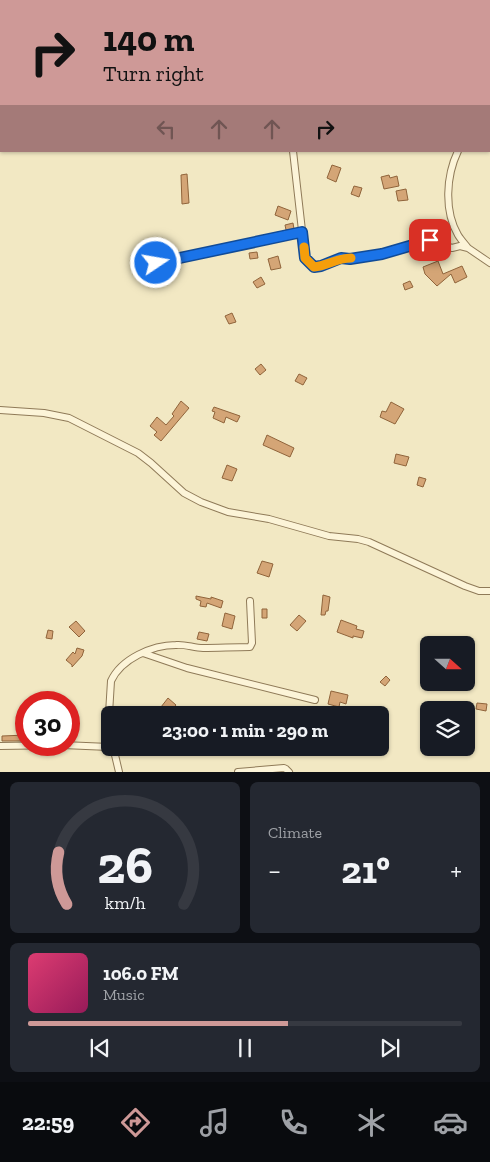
<!DOCTYPE html>
<html lang="en">
<head>
<meta charset="utf-8">
<style>
	body { margin:0; font-family:"Zilla Slab",serif; background:#242831; color:#f1f3f6; height:100vh; display:flex; flex-direction:column; font-size:19px; white-space:nowrap }
	* { box-sizing:border-box; margin:0 }
	p { font-size:16px; color:#9ea1a6 }
	.icon { flex:none; width:28px; height:28px; fill:none; stroke:currentColor; stroke-width:2; stroke-linecap:round; stroke-linejoin:round }
	.map { position:relative; height:772px; overflow:hidden }
	.details { display:flex; flex-direction:column; gap:10px; padding:10px; background:#0d0f14; flex:1 }
	.details>* { flex:none }
	.hud { position:absolute; left:0px; top:0px; width:490px; height:152px; box-shadow:0 1px 4px #0004; background:#ce9997; color:#111; overflow:hidden }
	.needle { width:32px; rotate:111deg }
	.buttons { position:absolute; left:420px; top:636px; display:grid; gap:10px }
	.buttons a { display:grid; place-items:center; width:55px; height:55px; border-radius:8px; background:#171b24; box-shadow:0 1px 4px #0004; font-size:25px }
	.speed { position:absolute; left:15px; top:691px; display:flex; gap:10px; font-size:25px; font-weight:700; text-align:center }
	.speed>* { display:grid; place-content:center; width:65px; height:65px; border-radius:50%; background:#171b24; box-shadow:0 1px 4px #0004; line-height:1 }
	.speed .limit { border:8px solid #d22; background:#fff; color:#111 }
	.pin { position:absolute; display:grid; place-items:center; width:42px; height:42px; color:#fff; margin:-21px; border-radius:10px; box-shadow:0 2px 8px #0006 }
	.me { position:absolute; width:55px; margin:-28px; rotate:78deg; stroke-linejoin:round; filter:drop-shadow(0 0 4px #0008) }
	.turn { display:flex; align-items:center; gap:18px; height:105px; padding:0 20px; font-size:22px }
	.turn .icon { width:65px; height:65px; stroke-width:2.5 }
	.turn b { display:block; font-size:35px; line-height:42px }
	.lanes { display:flex; align-items:center; height:48px; padding:0 20px; background:#0003; justify-content:center; gap:25px; direction:ltr }
	.lanes .off { opacity:.35 }
	.big { font-size:38px; font-weight:800; line-height:1.1 }
	.details .card { flex:1; display:flex; flex-direction:column; justify-content:center; gap:8px; min-width:0; padding:0 18px; border-radius:8px; background:#242831 }
	.details .dial { align-items:center; gap:0 }
	.dial svg { height:130px; overflow:visible; fill:none; stroke:#363941; stroke-width:7; stroke-linecap:round; text-anchor:middle }
	.dial text { fill:#f1f3f6; stroke:none }
	.song { display:flex; align-items:center; gap:15px }
	.cover { width:60px; height:60px; border-radius:8px; background:linear-gradient(135deg,hsl(340 70% 55%),hsl(330 70% 35%)) }
	.played { height:5px; border-radius:2px; background:linear-gradient(90deg,#ce9997 60%,#363941 60%) }
	.keys { display:flex; justify-content:space-around; direction:ltr }
	.heat { display:flex; justify-content:space-between; align-items:center; font-size:28px; direction:ltr }
	.details .tiles { flex:1; display:grid; gap:10px; grid-template-columns:1fr 1fr }
	.card:last-child { grid-column:span 2 }
	.trip { position:absolute; left:101px; top:706px; width:288px; height:50px; border-radius:8px; background:#171b24; box-shadow:0 1px 4px #0004; font-weight:800; line-height:50px; text-align:center }
	.tab-bar { display:flex; height:80px; justify-content:space-around; align-items:center; background:#090b0e; color:#9ea1a6 }
	.tab-bar .icon { width:35px; height:35px }
	.tab-bar .selected { color:#ce9997 }
	.tab-bar b { font-size:22px; color:#f1f3f6 }
	.map>svg:first-child { display:block }
</style>
</head>
<body>
<div class="map">
<svg width="490" height="772" viewBox="0 0 490 772">
	<rect width="100%" height="100%" fill="#f2e8c3"/>
	<path fill="#d4a576" stroke="#90643b" d="M 332,165 L 341,168 L 336,182 L 327,178 Z
		M 187,174 L 189,203 L 182,204 L 181,175 Z
		M 389,175 L 390,178 L 397,176 L 399,186 L 384,189 L 381,177 Z
		M 354,186 L 362,188 L 359,197 L 351,194 Z
		M 406,189 L 408,200 L 398,201 L 396,191 Z
		M 278,206 L 291,211 L 288,220 L 275,215 Z
		M 293,223 L 294,229 L 286,230 L 285,225 Z
		M 257,252 L 258,258 L 250,259 L 249,253 Z
		M 278,256 L 281,268 L 271,270 L 268,259 Z
		M 438,261 L 443,274 L 462,266 L 467,277 L 455,283 L 451,274 L 437,286 L 425,274 L 423,267 Z
		M 261,277 L 265,284 L 257,288 L 253,282 Z
		M 410,281 L 413,287 L 405,290 L 403,284 Z
		M 232,313 L 236,322 L 229,324 L 225,316 Z
		M 261,364 L 266,370 L 260,375 L 255,369 Z
		M 299,374 L 307,378 L 303,385 L 295,381 Z
		M 181,401 L 189,408 L 161,441 L 154,435 L 157,432 L 150,426 L 157,417 L 166,425 L 174,416 L 172,414 Z
		M 391,402 L 404,409 L 395,424 L 380,417 L 382,411 L 386,412 Z
		M 214,407 L 240,416 L 237,422 L 226,417 L 224,423 L 213,418 L 215,412 L 212,411 Z
		M 267,435 L 294,448 L 290,457 L 263,445 Z
		M 396,454 L 409,457 L 406,466 L 394,463 Z
		M 227,465 L 237,469 L 232,481 L 222,478 Z
		M 419,477 L 426,479 L 423,487 L 417,485 Z
		M 262,561 L 273,564 L 269,577 L 257,573 Z
		M 323,595 L 330,597 L 328,611 L 326,611 L 325,615 L 321,615 Z
		M 196,596 L 211,599 L 211,597 L 223,601 L 221,608 L 207,603 L 206,607 L 200,606 L 201,601 L 196,599 Z
		M 262,609 L 267,609 L 267,618 L 262,618 Z
		M 225,613 L 235,616 L 232,629 L 222,626 Z
		M 299,615 L 306,621 L 297,631 L 290,625 Z
		M 341,620 L 357,626 L 356,629 L 364,631 L 362,638 L 353,636 L 353,638 L 337,632 Z
		M 76,621 L 85,631 L 79,637 L 69,627 Z
		M 48,630 L 53,631 L 52,639 L 46,638 Z
		M 199,632 L 209,634 L 207,641 L 197,639 Z
		M 77,648 L 84,650 L 82,656 L 72,667 L 72,665 L 66,660 L 73,652 L 75,654 Z
		M 386,676 L 390,680 L 385,686 L 380,682 Z
		M 331,691 L 348,695 L 346,704 L 340,702 L 339,707 L 328,704 Z
		M 168,698 L 176,705 L 168,714 L 161,707 Z
		M 477,703 L 487,704 L 486,711 L 476,709 Z
		M 22,707 L 26,709 L 26,721 L 18,717 Z
		M 127,707 L 136,711 L 134,715 L 124,715 Z
		M 26,735 L 26,741 L 2,741 L 2,736 Z"/>
	<g fill="none" stroke-linecap="round" stroke-linejoin="round">
		<g stroke="#8f7a58" stroke-width="8">
			<path id="street" d="M 175,0 L 185,1
				M 19,1 L 21,0
				M 292,1 L 297,0
				M 0,13 L 1,12
				M 489,112 L 490,111
				M 293,151 L 305,257 L 314,267 L 341,258 L 350,259 L 382,254 L 430,240 L 452,248 L 460,246 L 468,248 L 490,263
				M 458,151 C 446,176 444,211 458,235 C 461,240 465,244 468,248
				M 156,263 L 302,232
				M 0,410 L 44,413 L 69,418 L 138,453 L 151,463 L 184,493 L 201,502 L 228,512 L 269,519 L 329,536 L 358,539 L 369,542 L 465,586 L 479,591 L 490,591
				M 143,653 L 187,668 L 315,700
				M 0,746 L 63,745 L 109,747
				M 107,746 L 111,681 C 121,659 152,645 176,645 C 185,644 194,648 203,648 C 218,648 234,647 250,647 L 252,643 L 250,601
				M 110,748 L 115,755 L 119,772
				M 238,772 L 284,768 L 286,769 L 289,772"/>
		</g>
		<use href="#street" stroke="#fcf4d8" stroke-width="6"/>
	</g>
	<g fill="none" stroke-linecap="round" stroke-linejoin="round">
		<g stroke="#114b97" stroke-width="12">
			<path id="route" d="M 156,263 L 302,232 L 305,258 L 314,267 L 321,266 L 341,258 L 350,259 L 382,254 L 430,240"/>
		</g>
		<use href="#route" stroke="#1a73e8" stroke-width="9"/>
		<path stroke="#f59e0b" stroke-width="9" d="M 304,247 L 305,258 L 314,267 C 327,266 336,258 351,258"/>
	</g>
</svg>
<div class="buttons">
<a><svg class="needle" viewBox="-14 -14 28 28"><path d="M0-13l5 13h-10z" fill="#e53935"/><path d="M0 13l5-13h-10z" fill="#9ea1a6"/></svg></a>
<a><svg class="icon" aria-label="layers" viewBox="0 0 24 24"><path d="M12 4l9 5-9 5-9-5zM3 14l9 5 9-5"/></svg></a>
</div>
<div class="speed"><div class="limit">30</div></div>
<div class="pin" style="left:430px;top:240px;background:#d93025"><svg class="icon" aria-label="arrive" viewBox="0 0 24 24"><path d="M6 21V4h12l-3 4 3 4H6"/></svg></div>
<svg class="me" style="left:156px;top:263px" viewBox="-20 -20 40 40"><circle r="17" fill="#1a73e8" stroke="#fff" stroke-width="3"/><path d="M0-11L8 9 0 5-8 9z" fill="#fff"/></svg>
<div class="trip">23:00 · 1 min · 290 m</div>
<div class="hud">
<div class="turn"><svg class="icon" aria-label="right" viewBox="0 0 24 24"><path d="M7 20v-9h11M14 6l5 5-5 5"/></svg><div><b>140 m</b>Turn right</div></div>
<div class="lanes"><svg class="icon off" aria-label="left" viewBox="0 0 24 24"><path d="M17 20v-9H6M10 6l-5 5 5 5"/></svg><svg class="icon off" aria-label="ahead" viewBox="0 0 24 24"><path d="M12 20V5M6 11l6-6 6 6"/></svg><svg class="icon off" aria-label="ahead" viewBox="0 0 24 24"><path d="M12 20V5M6 11l6-6 6 6"/></svg><svg class="icon" aria-label="right" viewBox="0 0 24 24"><path d="M7 20v-9h11M14 6l5 5-5 5"/></svg></div>
</div>
</div>
<section class="details">
<div class="tiles">
<div class="card dial"><svg viewBox="0 0 100 80">
<path d="M14 69A42 42 0 1 1 86 69"/>
<path d="M14 69A42 42 0 0 1 9 37" stroke="#ce9997"/>
<text x="50" y="56" font-size="32" font-weight="700">26</text>
<text x="50" y="72" font-size="11">km/h</text>
</svg></div>
<div class="card"><p>Climate</p>
<div class="heat"><a>−</a><b class="big">21°</b><a>+</a></div>
</div>
<div class="card">
<div class="song"><i class="cover"></i><div><b>106.0 FM</b><p>Music</p></div></div>
<div class="played"></div>
<div class="keys"><svg class="icon" aria-label="previous" viewBox="0 0 24 24"><path d="M18 5L8 12l10 7zM5 5v14"/></svg><svg class="icon" aria-label="pause" viewBox="0 0 24 24"><path d="M8 5v14M16 5v14"/></svg><svg class="icon" aria-label="next" viewBox="0 0 24 24"><path d="M6 5l10 7-10 7zM19 5v14"/></svg></div>
</div>
</div>
</section>
<nav class="tab-bar">
<b>22:59</b>
<svg class="icon selected" aria-label="directions" viewBox="0 0 24 24"><path d="M12 3l9 9-9 9-9-9zM9 14v-3h6M13 9l2 2-2 2"/></svg>
<svg class="icon" aria-label="music" viewBox="0 0 24 24"><path d="M9 18V5l10-2v13"/><circle cx="6" cy="18" r="3"/><circle cx="16" cy="16" r="3"/></svg>
<svg class="icon" aria-label="phone" viewBox="0 0 24 24"><path d="M5 4h4l2 5-3 2q2 4 5 5l2-3 5 2v4C11 20 4 13 5 4z"/></svg>
<svg class="icon" aria-label="climate" viewBox="0 0 24 24"><path d="M12 3v18M4 7l16 10M4 17L20 7"/></svg>
<svg class="icon" aria-label="car" viewBox="0 0 24 24"><path d="M5 17H2v-5l4-1 3-4h7l3 4 3 1v5h-3M9 17h6M6 11h13"/><circle cx="7" cy="17" r="2"/><circle cx="17" cy="17" r="2"/></svg>
</nav>
</body>
</html>
